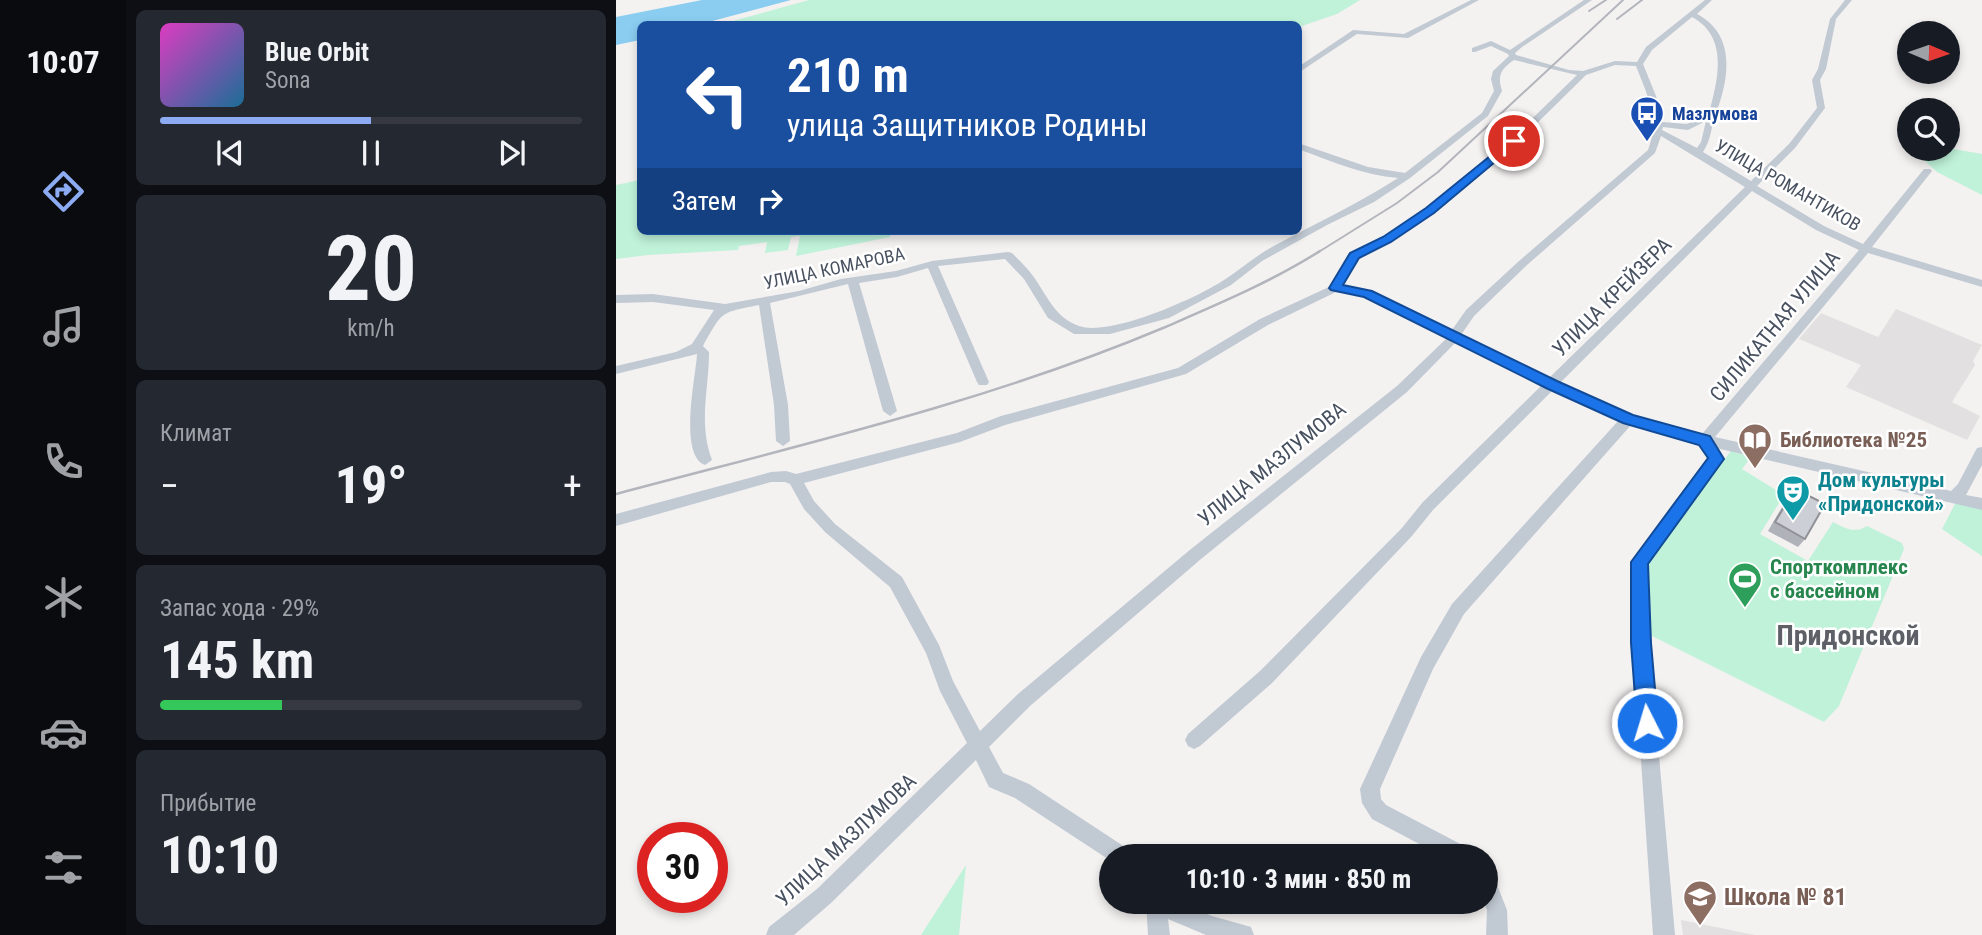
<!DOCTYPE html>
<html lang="ru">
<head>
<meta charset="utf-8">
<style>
	body { margin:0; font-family:"Roboto Condensed",sans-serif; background:#242831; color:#f1f3f6; height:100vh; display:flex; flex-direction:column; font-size:26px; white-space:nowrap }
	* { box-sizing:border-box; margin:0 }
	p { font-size:23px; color:#9ea1a6 }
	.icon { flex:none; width:38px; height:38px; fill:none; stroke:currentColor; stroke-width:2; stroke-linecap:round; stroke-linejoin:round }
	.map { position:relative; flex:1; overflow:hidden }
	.sheet { display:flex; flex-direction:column; gap:10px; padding:10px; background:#0d0f14; width:490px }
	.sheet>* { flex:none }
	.top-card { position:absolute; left:21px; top:21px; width:665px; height:214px; border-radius:10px; box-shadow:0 4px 10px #0003; background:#1a4fa0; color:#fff; overflow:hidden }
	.needle { width:46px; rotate:92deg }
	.tools { position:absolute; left:1281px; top:21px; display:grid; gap:14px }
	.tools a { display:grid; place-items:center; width:63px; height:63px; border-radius:50%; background:#171b24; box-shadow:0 4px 10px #0003; font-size:35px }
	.speed { position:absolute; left:21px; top:822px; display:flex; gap:14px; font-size:35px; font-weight:700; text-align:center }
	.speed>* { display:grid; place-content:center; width:91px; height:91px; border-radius:50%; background:#171b24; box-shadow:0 4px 10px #0003; line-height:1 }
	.speed .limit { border:10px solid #d22; background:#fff; color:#111 }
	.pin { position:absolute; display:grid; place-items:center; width:60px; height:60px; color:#fff; margin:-30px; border:4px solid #fff; border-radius:50%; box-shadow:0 2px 7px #0007 }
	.me { position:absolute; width:77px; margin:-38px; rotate:355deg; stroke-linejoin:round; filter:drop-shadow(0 0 5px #0008) }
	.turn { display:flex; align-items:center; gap:24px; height:147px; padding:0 35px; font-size:32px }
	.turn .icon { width:91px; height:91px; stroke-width:2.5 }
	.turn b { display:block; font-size:49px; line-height:60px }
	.then { display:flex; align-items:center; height:66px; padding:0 35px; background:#0003; gap:14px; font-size:26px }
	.big { font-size:52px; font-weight:700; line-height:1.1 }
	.sheet .widget { flex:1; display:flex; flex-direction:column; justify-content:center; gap:10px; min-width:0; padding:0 24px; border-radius:10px; background:#242831 }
	.sheet .dial { align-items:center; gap:0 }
	.dial b { font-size:91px; line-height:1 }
	.song { display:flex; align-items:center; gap:21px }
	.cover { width:84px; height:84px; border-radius:10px; background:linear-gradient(135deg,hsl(310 70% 55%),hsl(200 70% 35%)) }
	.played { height:7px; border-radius:4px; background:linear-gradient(90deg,#8cabf2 50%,#363941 50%) }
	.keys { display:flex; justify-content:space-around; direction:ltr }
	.heat { display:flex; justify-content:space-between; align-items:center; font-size:38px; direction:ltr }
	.charge { height:10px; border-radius:5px; background:linear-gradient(90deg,#34c759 29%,#363941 0) }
	.trip { position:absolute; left:483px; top:844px; width:399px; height:70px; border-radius:35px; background:#171b24; box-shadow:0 4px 10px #0003; font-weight:700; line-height:70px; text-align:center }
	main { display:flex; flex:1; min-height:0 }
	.menu { display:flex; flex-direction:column; width:126px; justify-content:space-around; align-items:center; background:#090b0e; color:#9ea1a6 }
	.menu .icon { width:49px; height:49px }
	.menu .current { color:#8cabf2 }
	.menu b { font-size:32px; color:#f1f3f6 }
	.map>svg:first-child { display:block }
</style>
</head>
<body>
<main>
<nav class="menu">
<b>10:07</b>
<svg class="icon current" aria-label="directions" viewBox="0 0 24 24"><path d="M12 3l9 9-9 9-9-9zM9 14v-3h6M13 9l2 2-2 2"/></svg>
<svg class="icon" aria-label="music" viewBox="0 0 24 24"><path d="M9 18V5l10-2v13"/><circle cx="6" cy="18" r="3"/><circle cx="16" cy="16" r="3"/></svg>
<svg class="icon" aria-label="phone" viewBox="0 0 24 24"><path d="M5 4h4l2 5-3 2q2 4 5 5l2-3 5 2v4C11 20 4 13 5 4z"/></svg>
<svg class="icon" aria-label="climate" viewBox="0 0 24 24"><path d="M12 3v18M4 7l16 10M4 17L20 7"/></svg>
<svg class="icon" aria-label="car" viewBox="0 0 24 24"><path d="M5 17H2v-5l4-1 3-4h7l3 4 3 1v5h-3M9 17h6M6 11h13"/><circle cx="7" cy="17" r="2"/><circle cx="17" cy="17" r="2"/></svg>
<svg class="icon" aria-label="filters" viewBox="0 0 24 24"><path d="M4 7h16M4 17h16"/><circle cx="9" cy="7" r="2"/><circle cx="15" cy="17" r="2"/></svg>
</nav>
<section class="sheet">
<div class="widget">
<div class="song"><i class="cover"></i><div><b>Blue Orbit</b><p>Sona</p></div></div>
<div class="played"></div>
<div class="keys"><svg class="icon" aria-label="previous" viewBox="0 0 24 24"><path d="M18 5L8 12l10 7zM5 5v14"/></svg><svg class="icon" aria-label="pause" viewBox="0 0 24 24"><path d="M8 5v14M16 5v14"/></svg><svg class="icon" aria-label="next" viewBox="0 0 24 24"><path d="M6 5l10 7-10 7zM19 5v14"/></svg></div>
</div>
<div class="widget dial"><b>20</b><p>km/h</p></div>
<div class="widget"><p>Климат</p>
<div class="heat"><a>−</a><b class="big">19°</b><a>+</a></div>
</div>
<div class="widget"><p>Запас хода · 29%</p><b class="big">145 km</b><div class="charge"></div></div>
<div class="widget"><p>Прибытие</p><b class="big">10:10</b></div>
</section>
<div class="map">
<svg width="1366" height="935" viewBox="0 0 1366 935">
	<rect width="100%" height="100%" fill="#f4f1f1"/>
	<path fill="#e2e0e0" d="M 1280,309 L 1366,345 L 1357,361 L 1359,365 L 1336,402 L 1364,416 L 1351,440 L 1230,387 L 1245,365 L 1183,339 L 1205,313 L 1262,337 Z
		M 1065,920 L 1139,935 L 1067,935 Z"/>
	<path fill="#bff2d9" d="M 193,0 L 744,0 L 721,14 L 683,27 L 682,24 L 125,24 L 113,22 Z
		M 1332,148 L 1366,154 L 1366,195 L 1321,172 L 1307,159 L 1318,157 Z
		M 24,180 L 24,231 L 275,231 L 274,237 L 180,256 L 184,236 L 175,237 L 172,250 L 149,253 L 151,242 L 123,246 L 122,250 L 32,255 L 0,259 L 0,185 Z
		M 1115,451 L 1135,457 L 1126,469 L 1168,495 L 1144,534 L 1192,561 L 1217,522 C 1229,528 1239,534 1251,526 L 1286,543 L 1288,549 L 1223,706 L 1208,722 L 1034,635 L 1028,561 Z
		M 1340,502 L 1366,509 L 1366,556 L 1326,529 Z
		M 350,865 L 343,935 L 305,935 Z"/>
	<path fill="#8acdf0" d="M 86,0 L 175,0 L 85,24 L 24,24 L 24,40 L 0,45 L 0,17 Z"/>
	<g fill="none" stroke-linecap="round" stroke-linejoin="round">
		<path fill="#c1c9d3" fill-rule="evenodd" d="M 855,0 L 863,0 L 792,38 L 741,34 L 682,73 L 682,67 L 737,30 L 788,34 Z
			M 968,0 L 976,0 L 906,47 L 899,53 L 900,55 L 953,70 L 967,71 L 999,61 L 1021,62 L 1030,47 L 1089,0 L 1096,0 L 1081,14 C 1121,35 1113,80 1099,116 C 1095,128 1095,140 1087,152 L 1135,181 L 1173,144 L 1201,108 L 1196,80 L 1202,69 L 1214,19 L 1229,0 L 1236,0 L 1220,19 L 1210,69 L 1204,80 L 1209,108 L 1179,148 L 1141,186 L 1208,226 L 1247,244 L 1308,169 L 1314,169 L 1316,171 L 1256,247 L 1366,280 L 1366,287 L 1252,253 L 1099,437 L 1335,491 L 1342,484 L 1361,448 L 1366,447 L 1366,465 L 1350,495 L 1366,498 L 1366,510 L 1100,448 L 1107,459 L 1105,463 L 1032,563 L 1033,644 L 1059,935 L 1037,935 L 1017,644 L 1016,562 L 1093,458 L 1084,444 L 1015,425 L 848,614 L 817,669 L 764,789 L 765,799 L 770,805 L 854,849 L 857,856 L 826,856 L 756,819 L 746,803 L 744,789 L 805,657 L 836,604 L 1003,420 L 937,390 L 817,510 L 795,537 L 656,683 L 584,746 L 578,749 L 572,746 L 569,740 L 572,734 L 644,671 L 785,529 L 807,502 L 926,385 L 840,342 L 791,392 L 585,559 L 414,706 L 373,747 L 387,773 L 413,784 L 512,849 L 515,856 L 495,856 L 495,861 L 399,798 L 373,787 L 360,760 L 215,903 L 178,935 L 150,935 L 153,927 L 201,889 L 351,743 L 324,691 L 310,653 L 274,587 L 209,532 L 188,509 L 174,484 L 169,482 L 155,482 L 0,526 L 0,514 L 155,472 L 170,471 L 180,474 L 341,433 L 385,416 L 562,368 L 644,319 L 715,286 L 735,253 L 767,237 L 810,209 L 895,139 L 961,75 L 898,60 C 885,69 881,75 886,91 L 872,116 L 794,178 L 758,202 L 711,225 L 646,261 L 615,285 L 553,318 L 494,334 L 458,334 L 432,318 L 408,279 L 389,259 L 322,266 L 373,382 L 371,385 L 363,385 L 361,382 L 312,268 L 281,277 L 243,283 L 281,411 L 274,416 L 267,411 L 232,284 L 154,303 L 172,405 L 174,441 L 167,446 L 160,441 L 158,405 L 143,305 C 103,313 107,311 87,346 L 93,352 C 93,390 82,423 96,460 L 89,465 C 62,455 80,376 81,354 L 0,374 L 0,366 L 60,352 L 76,344 L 98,310 L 37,302 L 0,303 L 0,295 L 37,294 L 109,304 L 183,291 L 225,279 L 280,271 L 316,261 L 392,252 L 396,253 C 403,260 411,268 417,276 C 431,295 439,318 463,326 C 494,337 581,298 608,280 C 624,270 638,257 656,247 C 698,224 742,204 782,178 C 747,175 715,161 682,149 L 682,143 L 752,167 L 789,173 L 866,113 L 878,91 L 875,79 L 877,71 L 893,56 L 892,54 L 875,46 L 859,52 L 856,52 L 856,48 L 875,41 L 894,50 ZM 1076,17 C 1113,37 1102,79 1093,113 L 1071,124 L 1046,122 L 1040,96 L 1027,64 L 1036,50 ZM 999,65 L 1020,66 C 1031,94 1044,120 1032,150 L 903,261 L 850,310 L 836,330 L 755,291 L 726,286 L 743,257 L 775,241 L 818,213 L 901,143 L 970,75 ZM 1090,121 L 1085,142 L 1081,148 L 1046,130 L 1047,127 L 1072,130 ZM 1045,136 L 1129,187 L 933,378 L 845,335 L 858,316 L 911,265 L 1039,153 ZM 1136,191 L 1200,230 L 1243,250 L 1086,434 L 1016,415 L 944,383 ZM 720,292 L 748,296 L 831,338 L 781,386 L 575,549 L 402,694 L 364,731 L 337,681 L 323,645 L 286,577 L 219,524 L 198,501 L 188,483 L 344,442 L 389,425 L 570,374 L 652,325 Z
			M 870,872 L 877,875 L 891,910 L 892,935 L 870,935 L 871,910 L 867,901 L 870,901 Z
			M 530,901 L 559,901 L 596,916 L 635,927 L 638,935 L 590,935 L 552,919 L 554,935 L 532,935 Z"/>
		<path stroke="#b3b5bc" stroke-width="2" d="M 973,11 L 990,0
			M 1001,19 L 1026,0
			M 701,253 L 781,203 L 822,172 L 1007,0"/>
		<path stroke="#b3b5bc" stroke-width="2.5" d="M 0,494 C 184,445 371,402 547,328 C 600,305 655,282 704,251"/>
	</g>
	<path fill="#b0b2b9" d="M 1179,489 L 1189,539 L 1182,547 L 1152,531 L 1172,497 Z"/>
	<path fill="#cdcfd7" stroke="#909196" stroke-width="2" d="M 1179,489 L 1209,504 L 1189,539 L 1159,522 Z"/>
	<path fill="#1a73e8" stroke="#114b97" stroke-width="2" d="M 895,139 L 904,141 L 818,213 L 775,242 L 743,258 L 727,285 L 756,291 L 941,381 L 1017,415 L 1094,436 L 1108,459 L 1032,564 L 1035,643 L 1042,723 L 1039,730 L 1031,733 L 1024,730 L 1021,723 L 1015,643 L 1015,562 L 1092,458 L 1083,445 L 1007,423 L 930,388 L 748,297 L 715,290 L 713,288 L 734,253 L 767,237 L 810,208 Z"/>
	<defs>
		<g id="bus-pin" transform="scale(1.75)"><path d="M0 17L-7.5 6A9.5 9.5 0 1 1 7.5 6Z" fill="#1a4fb4" stroke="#fff"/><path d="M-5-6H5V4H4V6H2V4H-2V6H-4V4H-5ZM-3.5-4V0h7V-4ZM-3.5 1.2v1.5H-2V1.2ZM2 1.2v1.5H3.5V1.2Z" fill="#fff"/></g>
		<g id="library-pin" transform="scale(1.75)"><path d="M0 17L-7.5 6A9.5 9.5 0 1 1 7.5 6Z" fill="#8d6e63" stroke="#fff"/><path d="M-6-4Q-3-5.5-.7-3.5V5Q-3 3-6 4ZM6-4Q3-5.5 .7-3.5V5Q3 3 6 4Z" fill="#fff"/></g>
		<g id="theatre-pin" transform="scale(1.75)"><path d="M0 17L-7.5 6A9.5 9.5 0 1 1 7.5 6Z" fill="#0f9aa8" stroke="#fff"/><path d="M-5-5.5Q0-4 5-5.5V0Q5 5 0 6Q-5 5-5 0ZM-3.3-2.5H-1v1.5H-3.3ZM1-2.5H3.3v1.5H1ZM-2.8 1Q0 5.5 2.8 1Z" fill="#fff"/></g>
		<g id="stadium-pin" transform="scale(1.75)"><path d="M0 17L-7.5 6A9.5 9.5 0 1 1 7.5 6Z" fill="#2e9e5b" stroke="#fff"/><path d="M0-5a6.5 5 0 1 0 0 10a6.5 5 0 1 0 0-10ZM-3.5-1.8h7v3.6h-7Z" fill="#fff"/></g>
		<g id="school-pin" transform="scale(1.75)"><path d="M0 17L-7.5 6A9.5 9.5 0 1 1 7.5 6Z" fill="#8d6e63" stroke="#fff"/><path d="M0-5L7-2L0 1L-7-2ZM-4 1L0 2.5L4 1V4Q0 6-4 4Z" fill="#fff"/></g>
	</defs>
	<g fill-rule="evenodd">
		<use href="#bus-pin" x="1031" y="113"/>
		<use href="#library-pin" x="1139" y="440"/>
		<use href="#theatre-pin" x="1177" y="492"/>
		<use href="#stadium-pin" x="1129" y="579"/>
		<use href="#school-pin" x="1084" y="897"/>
	</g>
	<g text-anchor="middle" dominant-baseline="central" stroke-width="5" stroke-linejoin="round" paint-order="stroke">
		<g font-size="18" font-weight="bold" fill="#164399" stroke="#fff" text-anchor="start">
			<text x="1056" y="113">Мазлумова</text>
		</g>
		<g font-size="18" fill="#485160" stroke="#fff">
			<text transform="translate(1172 185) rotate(30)">УЛИЦА РОМАНТИКОВ</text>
			<text transform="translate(218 268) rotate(-12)">УЛИЦА КОМАРОВА</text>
		</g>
		<g font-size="21" fill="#485160" stroke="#fff">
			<text transform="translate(996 297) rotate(-45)">УЛИЦА КРЕЙЗЕРА</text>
			<text transform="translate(1159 326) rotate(-50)">СИЛИКАТНАЯ УЛИЦА</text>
			<text transform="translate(656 464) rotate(-39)">УЛИЦА МАЗЛУМОВА</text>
			<text transform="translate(230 840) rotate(-43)">УЛИЦА МАЗЛУМОВА</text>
		</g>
		<g font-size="21" font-weight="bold" fill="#785e54" stroke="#fff" text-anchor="start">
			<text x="1164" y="440">Библиотека №25</text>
		</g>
		<g font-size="21" font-weight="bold" fill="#0d838f" stroke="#fff" text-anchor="start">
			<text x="1202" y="480">Дом культуры<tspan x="1202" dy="24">«Придонской»</tspan></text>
		</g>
		<g font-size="21" font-weight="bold" fill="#27864d" stroke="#fff" text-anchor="start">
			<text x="1154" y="567">Спорткомплекс<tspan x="1154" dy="24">с бассейном</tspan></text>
		</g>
		<g font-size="24" font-weight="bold" fill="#785e54" stroke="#fff" text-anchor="start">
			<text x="1108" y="897">Школа № 81</text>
		</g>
		<g font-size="28" font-weight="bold" fill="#5d6066" stroke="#fff">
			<text x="1232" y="635">Придонской</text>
		</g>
	</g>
</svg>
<div class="tools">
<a><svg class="needle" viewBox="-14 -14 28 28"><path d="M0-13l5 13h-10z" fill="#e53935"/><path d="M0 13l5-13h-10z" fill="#9ea1a6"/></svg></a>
<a><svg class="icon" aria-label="search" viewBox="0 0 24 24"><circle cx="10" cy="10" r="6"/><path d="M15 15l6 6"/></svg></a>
</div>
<div class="speed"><div class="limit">30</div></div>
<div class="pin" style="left:898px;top:141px;background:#d93025"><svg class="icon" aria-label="arrive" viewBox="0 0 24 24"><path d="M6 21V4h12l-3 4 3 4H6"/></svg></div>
<svg class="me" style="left:1031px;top:723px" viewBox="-20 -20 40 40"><circle r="17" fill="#1a73e8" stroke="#fff" stroke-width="3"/><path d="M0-11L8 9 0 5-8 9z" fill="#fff"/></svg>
<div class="trip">10:10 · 3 мин · 850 m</div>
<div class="top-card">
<div class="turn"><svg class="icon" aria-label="left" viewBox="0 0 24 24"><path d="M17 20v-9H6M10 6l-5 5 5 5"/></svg><div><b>210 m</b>улица Защитников Родины</div></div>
<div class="then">Затем<svg class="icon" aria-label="right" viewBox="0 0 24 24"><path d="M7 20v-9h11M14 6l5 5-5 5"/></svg></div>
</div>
</div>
</main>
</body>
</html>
